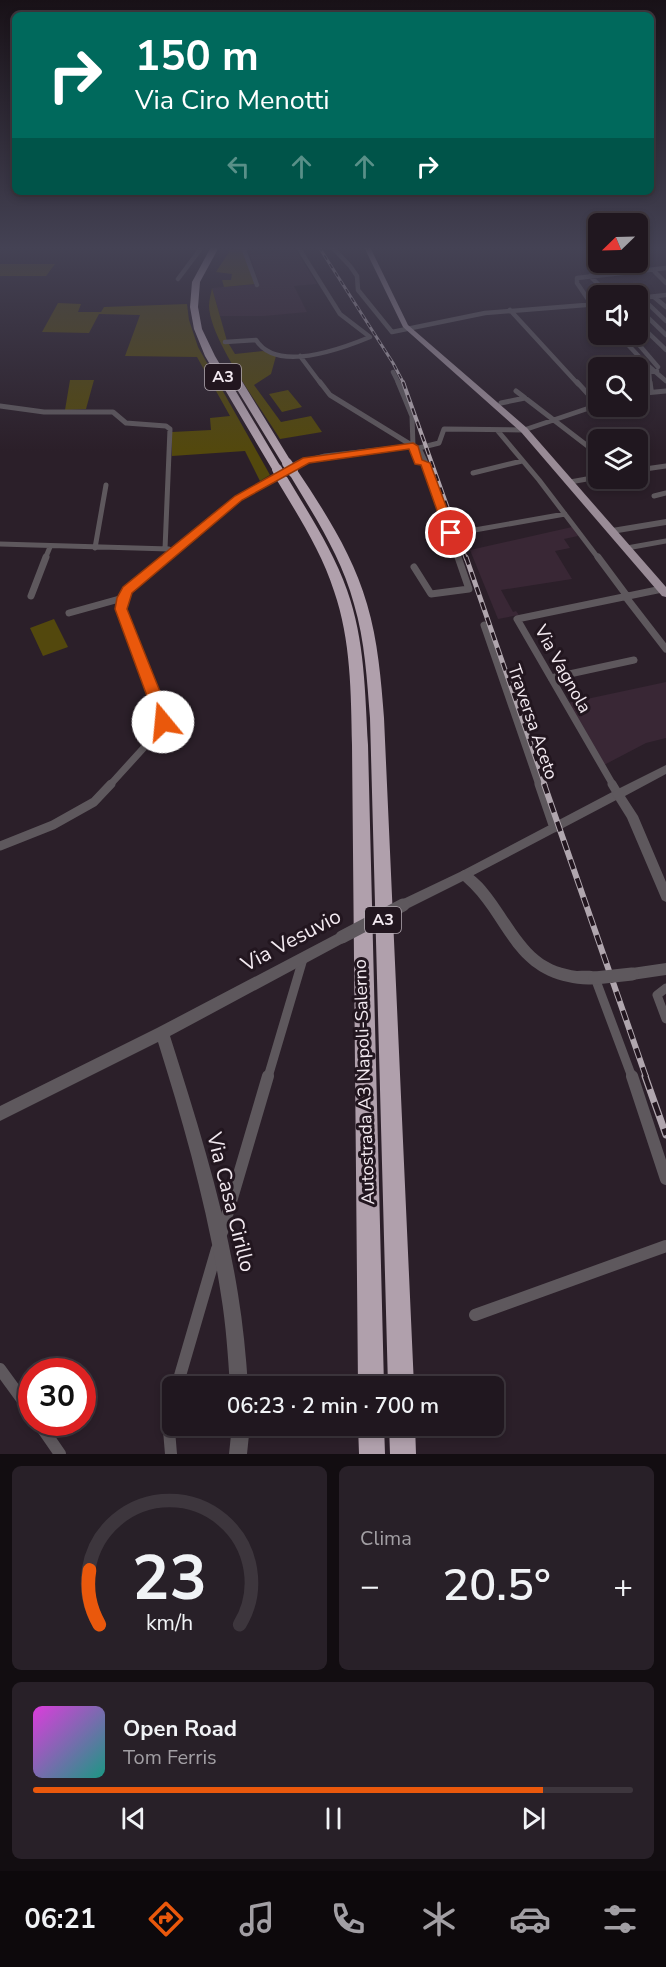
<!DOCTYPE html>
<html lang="it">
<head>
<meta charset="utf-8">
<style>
	body { margin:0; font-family:"Nunito Sans",sans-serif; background:#282028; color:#f1f3f6; height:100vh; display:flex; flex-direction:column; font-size:22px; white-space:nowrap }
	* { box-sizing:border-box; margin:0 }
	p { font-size:20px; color:#a29fa4 }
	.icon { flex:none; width:33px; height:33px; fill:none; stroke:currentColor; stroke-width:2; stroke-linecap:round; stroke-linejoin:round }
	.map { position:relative; height:1454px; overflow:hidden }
	.side { display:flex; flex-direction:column; gap:12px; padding:12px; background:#120d11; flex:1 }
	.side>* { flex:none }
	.guide { position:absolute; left:12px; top:12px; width:642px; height:183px; border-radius:9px; box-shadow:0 3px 9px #0003,0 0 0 2px #3d363d; background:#00695c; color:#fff; overflow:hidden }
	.needle { width:39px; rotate:247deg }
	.fabs { position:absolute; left:588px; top:213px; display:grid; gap:12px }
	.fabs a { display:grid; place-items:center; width:60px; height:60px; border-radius:9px; background:#20171f; box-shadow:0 3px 9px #0003,0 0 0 2px #3d363d; font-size:30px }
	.speed { position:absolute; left:18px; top:1358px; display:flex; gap:12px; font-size:30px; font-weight:700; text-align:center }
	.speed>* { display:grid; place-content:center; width:78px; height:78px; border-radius:50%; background:#20171f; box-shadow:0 3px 9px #0003,0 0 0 2px #3d363d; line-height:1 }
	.speed .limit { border:9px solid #d22; background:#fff; color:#111 }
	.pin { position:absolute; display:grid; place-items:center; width:51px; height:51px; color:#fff; margin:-26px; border:3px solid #fff; border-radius:50%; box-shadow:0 2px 6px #0007 }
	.me { position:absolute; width:66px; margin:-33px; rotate:343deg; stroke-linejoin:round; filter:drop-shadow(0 0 4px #0008) }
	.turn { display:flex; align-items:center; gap:21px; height:126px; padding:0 24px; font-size:27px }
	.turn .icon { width:78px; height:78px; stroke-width:2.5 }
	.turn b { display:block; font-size:42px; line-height:51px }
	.lanes { display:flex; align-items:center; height:57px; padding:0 24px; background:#0003; justify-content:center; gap:30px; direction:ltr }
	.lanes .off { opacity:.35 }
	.big { font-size:45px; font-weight:600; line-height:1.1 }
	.side .card { flex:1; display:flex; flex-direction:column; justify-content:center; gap:9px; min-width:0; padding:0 21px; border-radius:9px; background:#282028 }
	.side .dial { align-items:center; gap:0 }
	.dial svg { height:156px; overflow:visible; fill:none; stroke:#3d363d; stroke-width:7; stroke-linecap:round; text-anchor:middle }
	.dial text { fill:#f1f3f6; stroke:none }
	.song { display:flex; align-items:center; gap:18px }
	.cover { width:72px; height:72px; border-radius:9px; background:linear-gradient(135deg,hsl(300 70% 55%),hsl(170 70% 35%)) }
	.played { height:6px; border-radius:3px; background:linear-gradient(90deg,#ea580c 85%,#3d363d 85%) }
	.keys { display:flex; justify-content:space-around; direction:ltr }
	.heat { display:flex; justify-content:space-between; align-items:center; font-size:33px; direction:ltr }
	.side .tiles { flex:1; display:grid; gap:12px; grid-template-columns:1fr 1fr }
	.card:last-child { grid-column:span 2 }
	.trip { position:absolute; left:162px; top:1376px; width:342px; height:60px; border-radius:9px; background:#20171f; box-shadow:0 3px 9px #0003,0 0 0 2px #3d363d; font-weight:600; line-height:60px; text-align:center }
	.dock { display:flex; height:96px; justify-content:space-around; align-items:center; background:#0d090c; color:#a29fa4 }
	.dock .icon { width:42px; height:42px }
	.dock .active { color:#ea580c }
	.dock b { font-size:27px; color:#f1f3f6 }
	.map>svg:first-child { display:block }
</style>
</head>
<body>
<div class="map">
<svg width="666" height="1454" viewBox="0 0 666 1454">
	<rect width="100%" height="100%" fill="#2b1f29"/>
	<path fill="#392735" d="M 278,247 L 294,247 L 317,284 L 294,286 L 307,312 L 264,316 L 220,316 L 212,288 L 259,284 L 250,255 L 276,253 L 280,251 Z
		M 572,527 L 578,536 L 564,539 L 570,548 L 555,551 L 572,579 L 501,590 L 513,612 L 516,611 L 519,615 L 498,619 L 470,550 Z
		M 666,682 L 666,738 L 646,743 L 604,765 L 568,703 Z"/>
	<path fill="#53480d" d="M 242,248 L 255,284 L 224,287 L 222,280 L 231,280 L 232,274 L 216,272 L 231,249 Z
		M 0,264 L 55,264 L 46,276 L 0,276 Z
		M 212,288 L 227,341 L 235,354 L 263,351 L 276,356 L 271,374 L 254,385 L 281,422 L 311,416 L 322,432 L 280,439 C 261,408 210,340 209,306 C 209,300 211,294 212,288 Z
		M 58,303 L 81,304 L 78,312 L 101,312 L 104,307 L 187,304 L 189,320 L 198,347 L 270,475 L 260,481 L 245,451 L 172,456 L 172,432 L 211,430 L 210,418 L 230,416 L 197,357 L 125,356 L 140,315 L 99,314 L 89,333 L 42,332 Z
		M 70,380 L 94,380 L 86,409 L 65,410 Z
		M 288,390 L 302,407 L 282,412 L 269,394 Z
		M 54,619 L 68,647 L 43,656 L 30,628 Z"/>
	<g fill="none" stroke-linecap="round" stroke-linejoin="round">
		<path stroke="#5e585d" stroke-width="4.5" d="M 243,247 L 257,285
			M 332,247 L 350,266 L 357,276 L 358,290 L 392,332 L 485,313 L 598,304
			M 655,272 L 666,283
			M 590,276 L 610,296
			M 178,279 L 202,247
			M 654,297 L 666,307
			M 639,298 L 666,295
			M 642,298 L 666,321
			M 638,308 L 666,335
			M 510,310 L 578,384
			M 598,314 L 577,283 L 577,278 L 666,268
			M 638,323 L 666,350
			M 594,324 L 598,328
			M 605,334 L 609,339
			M 618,334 L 645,363 L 666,381
			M 632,334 L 642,344
			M 225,342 L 256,340 C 277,373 341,349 370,337 L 340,314 L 298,247
			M 640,346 L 658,367
			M 300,356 L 321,384
			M 393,372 L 399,384
			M 650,384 L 649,372 L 657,371"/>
		<path stroke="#5e585d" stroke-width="5" d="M 320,382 L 330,395 L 413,446 L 412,416 L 398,382
			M 577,382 L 598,405
			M 516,391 L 598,454
			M 639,391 L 651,389 L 650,382
			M 645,393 L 666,391
			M 501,403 L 525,398
			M 0,406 L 44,412 L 113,412 L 126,423 L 166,426 L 170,429 L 165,549
			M 497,430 L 539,480 L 599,559
			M 426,463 L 459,559
			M 638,470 L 666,466
			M 473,473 L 522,461
			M 570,482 L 598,477
			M 654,496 L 666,493
			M 469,531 L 565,514
			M 0,544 L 169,549
			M 95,548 L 106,485
			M 627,548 L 666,541
			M 45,559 L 50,547
			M 165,559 L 239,498 L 298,463 L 325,456 L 413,446 L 418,462 L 426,463 L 419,448 L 439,443 L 444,429 L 524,430 L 598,405"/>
		<path stroke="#5e585d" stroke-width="7" d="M 598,557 L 627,596
			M 414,567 L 431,594 L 469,589 L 458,557
			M 31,596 L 46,557
			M 625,596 L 666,649
			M 69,613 L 123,598
			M 484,625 L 539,785
			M 551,678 L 634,660
			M 110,785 L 159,731 L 163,722 L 162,714 L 121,609 L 127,590 L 167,557
			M 613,785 L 517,619 L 662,589"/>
		<path stroke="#5e585d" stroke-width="9" d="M 539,784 L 554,828
			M 0,846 L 53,825 L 94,802 L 111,784
			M 464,875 L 618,794 L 612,784
			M 595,978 L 632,1077
			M 666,988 L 657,995 L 666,1019
			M 268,1077 L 303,959"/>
		<path stroke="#5e585d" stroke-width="12" d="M 632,1076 L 666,1179
			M 222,1232 L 268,1076
			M 475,1315 L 666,1246
			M 0,1369 L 32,1413
			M 177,1386 L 217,1249
			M 38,1422 L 60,1454
			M 171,1454 L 168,1418 L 172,1403"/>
		<path fill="#5e585d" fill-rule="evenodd" d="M 666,519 L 666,525 L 612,534 L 608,531 L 612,528 Z
			M 666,765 L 666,774 L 625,796 L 638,816 L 666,882 L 666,902 L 662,900 L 627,818 L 612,794 L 614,791 Z
			M 464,870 C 492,880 512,935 539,956 C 550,965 563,969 577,971 C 585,971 592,970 600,973 L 602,978 L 600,983 C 590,986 577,984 568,982 C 508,969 503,915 463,881 L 403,911 L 399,909 L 397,905 L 399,901 Z
			M 342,931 L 347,933 L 348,937 L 347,941 L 170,1036 C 197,1121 224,1206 238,1294 C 243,1325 246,1355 248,1386 L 230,1386 C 228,1356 226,1325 221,1295 C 208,1209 184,1125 158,1042 L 0,1121 L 0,1106 L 157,1028 Z
			M 666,963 L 666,975 L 632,980 L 627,979 L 625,974 L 627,969 L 632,968 Z
			M 232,1425 L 250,1425 L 247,1454 L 229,1454 Z"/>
		<path fill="#998b96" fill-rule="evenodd" d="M 364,247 L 370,247 L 408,325 L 527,428 L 666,587 L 666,597 L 662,596 L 521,432 L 403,327 Z"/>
		<path fill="#b0a0ac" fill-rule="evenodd" d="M 211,247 L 219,247 L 200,282 L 198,307 L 202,329 L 215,356 L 282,469 L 281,471 L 273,471 L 272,469 L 205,356 L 194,329 L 190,307 L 192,282 Z
			M 232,376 L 240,378 L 292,463 L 291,465 L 287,466 L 282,463 L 230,378 Z
			M 293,469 L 297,470 C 325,512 353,555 367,604 C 378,641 381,680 384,718 L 414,1386 L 388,1386 L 370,718 C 367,680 365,641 354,604 C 341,555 313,514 288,472 Z
			M 281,474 L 287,477 C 309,514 333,550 347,590 C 365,640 365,693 368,745 L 384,1386 L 358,1386 L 352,745 C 351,693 351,640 334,591 C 321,550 297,514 275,477 Z
			M 358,1425 L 384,1425 L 385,1454 L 359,1454 Z
			M 389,1425 L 415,1425 L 416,1454 L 390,1454 Z"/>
		<g stroke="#b0a6ae" stroke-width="3">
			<path id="rail-far4" d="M 319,247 L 393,363 L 404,384"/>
		</g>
		<g stroke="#b0a6ae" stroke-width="4">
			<path id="rail-far3" d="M 403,382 L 466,559"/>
		</g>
		<g stroke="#b0a6ae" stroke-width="5">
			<path id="rail-far2" d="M 466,557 L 545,785"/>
		</g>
		<g stroke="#b0a6ae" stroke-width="6">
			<path id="rail-far1" d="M 544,784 L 646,1077"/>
		</g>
		<g stroke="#b0a6ae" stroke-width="7">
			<path id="rail" d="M 645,1076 L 666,1135"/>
		</g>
		<use href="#rail-far4" stroke="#22161f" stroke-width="1.5" stroke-dasharray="5" stroke-linecap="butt"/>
		<use href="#rail-far3" stroke="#22161f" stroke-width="2" stroke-dasharray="7" stroke-linecap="butt"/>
		<use href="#rail-far2" stroke="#22161f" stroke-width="3" stroke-dasharray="8" stroke-linecap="butt"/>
		<use href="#rail-far1" stroke="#22161f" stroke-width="4" stroke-dasharray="10" stroke-linecap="butt"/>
		<use href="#rail" stroke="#22161f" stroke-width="4.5" stroke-dasharray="14" stroke-linecap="butt"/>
		<path stroke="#5e585d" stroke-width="13" d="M 342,937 L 403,905
			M 595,978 L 632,974"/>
		<path stroke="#b0a0ac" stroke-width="10" d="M 287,463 L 293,472
			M 277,469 L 281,477"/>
	</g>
	<linearGradient id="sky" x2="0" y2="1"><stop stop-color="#181117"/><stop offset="0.55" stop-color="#444254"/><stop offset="1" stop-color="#444254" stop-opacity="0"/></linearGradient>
	<rect width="666" height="451" fill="url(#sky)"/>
	<path fill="#ea580c" stroke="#983908" stroke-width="1.5" d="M 413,443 L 418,446 L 422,460 L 430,463 L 456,533 L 455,536 L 447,536 L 445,533 L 421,465 L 415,464 L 409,449 L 309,463 L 242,500 L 132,593 L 127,609 L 169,714 L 168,726 L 158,726 L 115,609 L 117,598 L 123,587 L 235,496 L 303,458 Z"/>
	<g text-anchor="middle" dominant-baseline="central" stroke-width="6" stroke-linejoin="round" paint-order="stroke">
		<g fill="#22161f" stroke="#b4aab2" stroke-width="1.5">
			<rect x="205" y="364" width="36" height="26" rx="4.5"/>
			<rect x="365" y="907" width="36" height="26" rx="4.5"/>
		</g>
		<g font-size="16" font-weight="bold" fill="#f3eaf1">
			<text x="223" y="377">A3</text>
			<text x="383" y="920">A3</text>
		</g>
		<g font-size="18" fill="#f3eaf1" stroke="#22161f">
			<text transform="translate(563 669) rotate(61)">Via Vagnola</text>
			<text transform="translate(533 722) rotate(71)">Traversa Aceto</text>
			<text transform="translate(364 1082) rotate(-92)">Autostrada A3 Napoli-Salerno</text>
		</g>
		<g font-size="21" fill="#f3eaf1" stroke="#22161f">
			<text transform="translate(291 940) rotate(-28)">Via Vesuvio</text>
			<text transform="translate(231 1202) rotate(76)">Via Casa Cirillo</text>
		</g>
	</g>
</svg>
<div class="fabs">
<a><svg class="needle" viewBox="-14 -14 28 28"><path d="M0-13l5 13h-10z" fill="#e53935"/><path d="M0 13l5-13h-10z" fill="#a29fa4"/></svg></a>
<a><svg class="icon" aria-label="sound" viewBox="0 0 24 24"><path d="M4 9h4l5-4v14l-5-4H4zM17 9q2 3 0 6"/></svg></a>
<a><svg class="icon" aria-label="search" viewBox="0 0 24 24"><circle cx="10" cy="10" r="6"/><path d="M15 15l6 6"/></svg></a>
<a><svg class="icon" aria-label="layers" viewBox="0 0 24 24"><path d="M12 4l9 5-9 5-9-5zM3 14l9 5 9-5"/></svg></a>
</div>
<div class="speed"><div class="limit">30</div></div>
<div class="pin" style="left:451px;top:533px;background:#d93025"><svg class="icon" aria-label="arrive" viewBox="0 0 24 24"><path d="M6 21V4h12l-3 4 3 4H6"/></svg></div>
<svg class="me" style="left:163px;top:722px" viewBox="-20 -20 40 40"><circle r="19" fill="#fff"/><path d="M0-13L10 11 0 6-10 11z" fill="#ea580c"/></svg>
<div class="trip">06:23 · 2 min · 700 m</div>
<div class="guide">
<div class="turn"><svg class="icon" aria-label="right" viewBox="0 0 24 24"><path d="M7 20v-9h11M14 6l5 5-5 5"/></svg><div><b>150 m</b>Via Ciro Menotti</div></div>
<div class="lanes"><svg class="icon off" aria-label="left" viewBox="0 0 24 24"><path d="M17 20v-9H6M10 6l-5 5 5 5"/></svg><svg class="icon off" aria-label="ahead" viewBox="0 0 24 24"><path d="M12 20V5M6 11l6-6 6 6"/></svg><svg class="icon off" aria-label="ahead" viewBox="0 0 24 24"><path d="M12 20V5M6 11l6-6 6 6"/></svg><svg class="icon" aria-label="right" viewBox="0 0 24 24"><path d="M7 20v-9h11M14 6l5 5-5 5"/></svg></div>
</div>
</div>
<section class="side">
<div class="tiles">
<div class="card dial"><svg viewBox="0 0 100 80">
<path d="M14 69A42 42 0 1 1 86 69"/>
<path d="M14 69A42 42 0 0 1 9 41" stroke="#ea580c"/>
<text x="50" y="56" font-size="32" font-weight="700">23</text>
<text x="50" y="72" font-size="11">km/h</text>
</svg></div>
<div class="card"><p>Clima</p>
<div class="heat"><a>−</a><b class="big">20.5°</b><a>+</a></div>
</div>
<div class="card">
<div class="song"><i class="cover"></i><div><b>Open Road</b><p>Tom Ferris</p></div></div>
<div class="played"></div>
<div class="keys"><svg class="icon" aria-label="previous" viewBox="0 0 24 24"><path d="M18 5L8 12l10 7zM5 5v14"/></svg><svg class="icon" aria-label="pause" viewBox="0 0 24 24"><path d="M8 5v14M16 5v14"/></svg><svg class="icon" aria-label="next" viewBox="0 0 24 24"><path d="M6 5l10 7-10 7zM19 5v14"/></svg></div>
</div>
</div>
</section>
<nav class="dock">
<b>06:21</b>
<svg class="icon active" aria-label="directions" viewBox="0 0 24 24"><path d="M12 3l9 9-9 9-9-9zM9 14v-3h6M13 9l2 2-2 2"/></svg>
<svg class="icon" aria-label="music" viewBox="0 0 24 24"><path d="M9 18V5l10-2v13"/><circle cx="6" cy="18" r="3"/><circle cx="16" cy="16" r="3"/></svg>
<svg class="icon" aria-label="phone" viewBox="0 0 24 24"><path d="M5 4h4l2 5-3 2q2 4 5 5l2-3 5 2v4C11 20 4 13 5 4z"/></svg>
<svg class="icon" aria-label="climate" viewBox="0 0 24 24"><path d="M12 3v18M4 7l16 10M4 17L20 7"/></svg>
<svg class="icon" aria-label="car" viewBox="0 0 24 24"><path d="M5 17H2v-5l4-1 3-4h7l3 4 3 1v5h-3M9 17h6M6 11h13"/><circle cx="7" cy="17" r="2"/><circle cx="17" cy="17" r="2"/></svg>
<svg class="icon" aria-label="filters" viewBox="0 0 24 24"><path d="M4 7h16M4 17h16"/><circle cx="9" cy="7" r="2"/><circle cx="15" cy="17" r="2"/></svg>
</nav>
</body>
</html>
